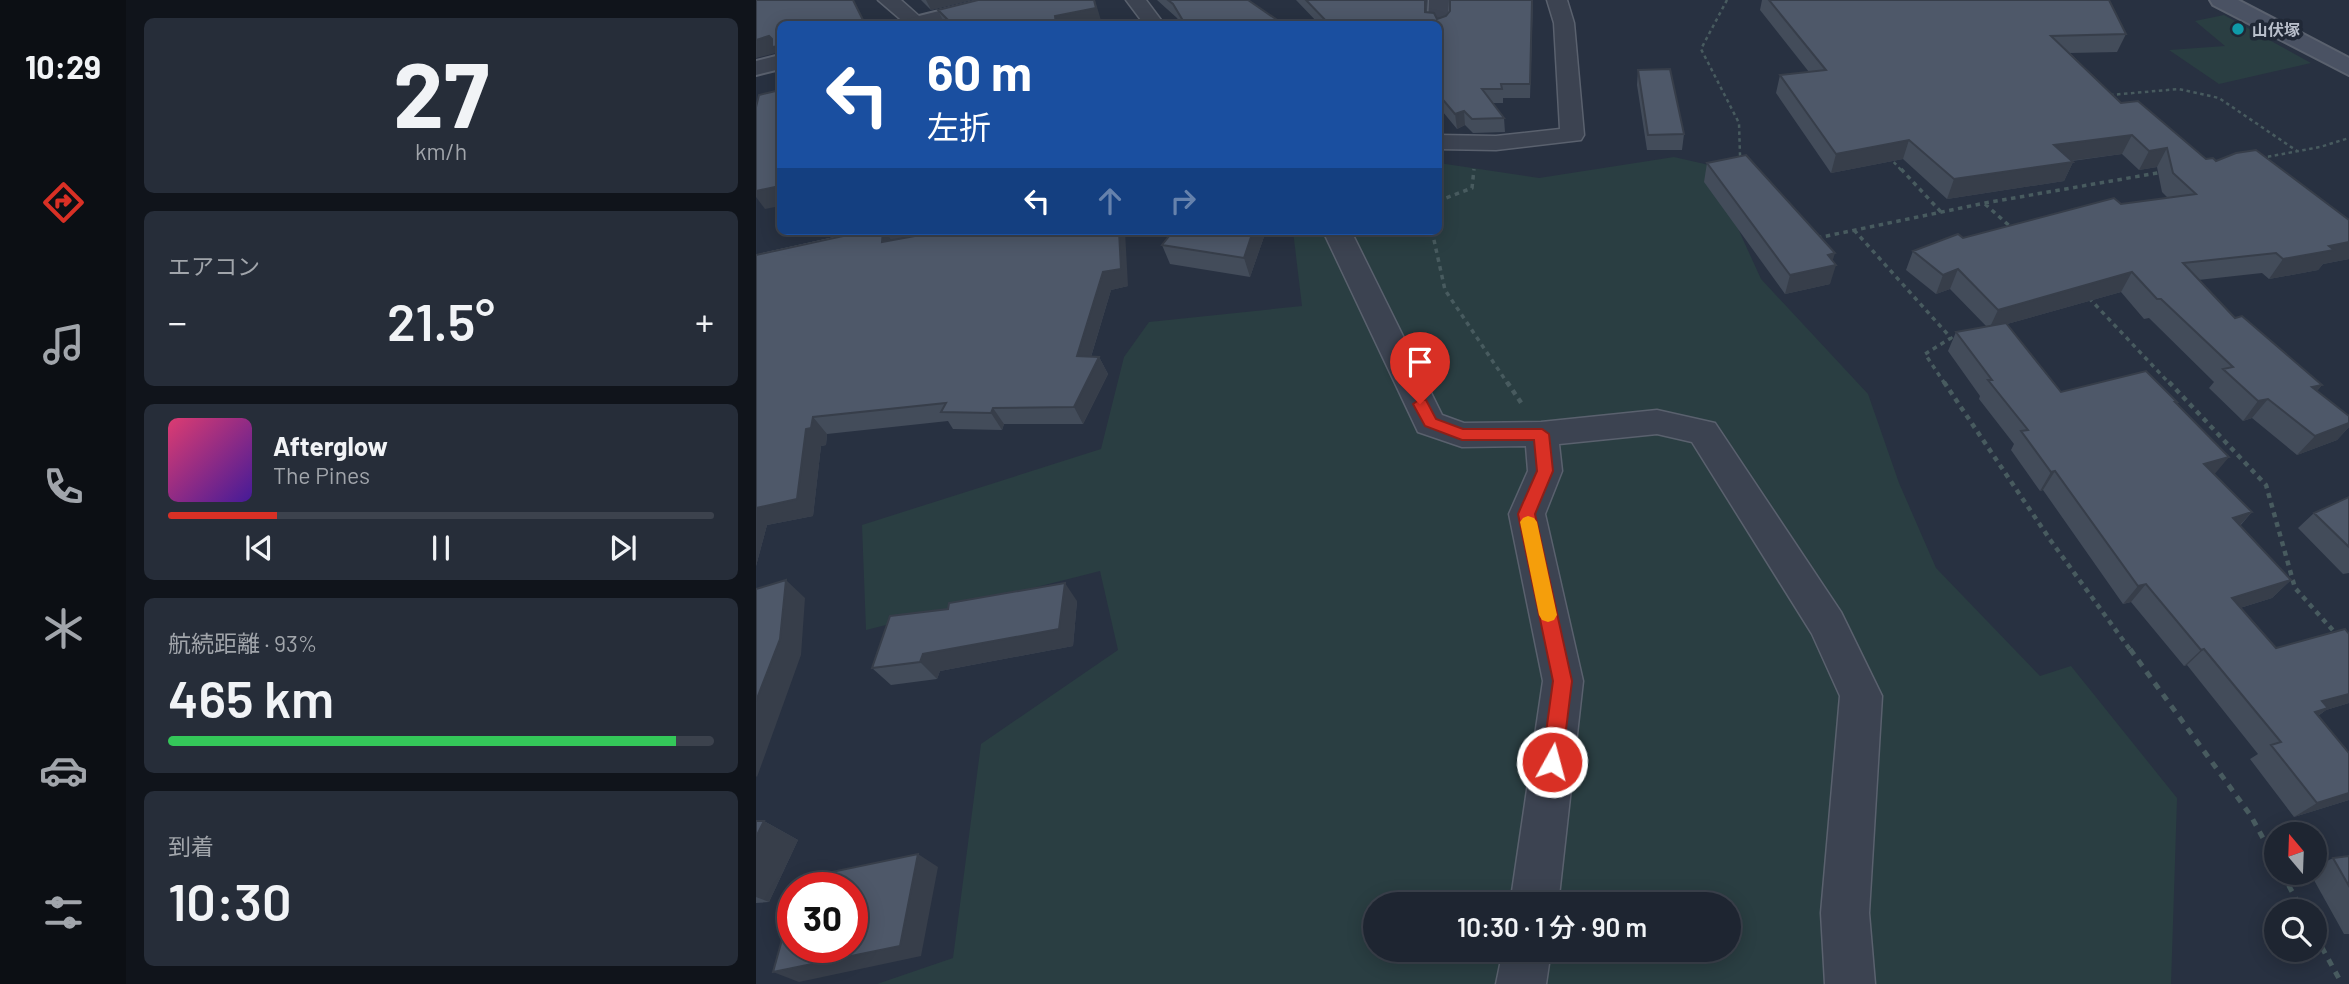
<!DOCTYPE html>
<html lang="ja">
<head>
<meta charset="utf-8">
<style>
	body { margin:0; font-family:Barlow,"Noto Sans JP",sans-serif; background:#262d39; color:#f1f3f6; height:100vh; display:flex; flex-direction:column; font-size:26px; white-space:nowrap }
	* { box-sizing:border-box; margin:0 }
	p { font-size:23px; color:#a1a5ab }
	.icon { flex:none; width:38px; height:38px; fill:none; stroke:currentColor; stroke-width:2; stroke-linecap:round; stroke-linejoin:round }
	.map { position:relative; flex:1; overflow:hidden }
	.details { display:flex; flex-direction:column; gap:18px; padding:18px; background:#10141b; width:630px }
	.details>* { flex:none }
	.guide { position:absolute; left:21px; top:21px; width:665px; height:214px; border-radius:10px; box-shadow:0 4px 18px #0003,0 0 0 2px #3c424d; background:#1a4fa0; color:#fff; overflow:hidden }
	.needle { width:46px; rotate:341deg }
	.buttons { position:absolute; left:1508px; top:822px; display:grid; gap:14px }
	.buttons a { display:grid; place-items:center; width:63px; height:63px; border-radius:50%; background:#1e2531; box-shadow:0 4px 18px #0003,0 0 0 2px #3c424d; font-size:35px }
	.speed { position:absolute; left:21px; top:872px; display:flex; gap:14px; font-size:35px; font-weight:700; text-align:center }
	.speed>* { display:grid; place-content:center; width:91px; height:91px; border-radius:50%; background:#1e2531; box-shadow:0 4px 18px #0003,0 0 0 2px #3c424d; line-height:1 }
	.speed .limit { border:10px solid #d22; background:#fff; color:#111 }
	.pin { position:absolute; display:grid; place-items:center; width:60px; height:60px; color:#fff; margin:-72px -30px; border-radius:50% 50% 50% 0; rotate:-45deg; box-shadow:0 0 7px #0007 }
	.pin .icon { rotate:45deg }
	.me { position:absolute; width:77px; margin:-38px; rotate:7deg; stroke-linejoin:round; filter:drop-shadow(0 0 5px #0008) }
	.turn { display:flex; align-items:center; gap:24px; height:147px; padding:0 35px; font-size:32px }
	.turn .icon { width:91px; height:91px; stroke-width:2.5 }
	.turn b { display:block; font-size:49px; line-height:60px }
	.lanes { display:flex; align-items:center; height:66px; padding:0 35px; background:#0003; justify-content:center; gap:35px; direction:ltr }
	.lanes .off { opacity:.35 }
	.big { font-size:52px; font-weight:600; line-height:1.1 }
	.details .tile { flex:1; display:flex; flex-direction:column; justify-content:center; gap:10px; min-width:0; padding:0 24px; border-radius:10px; background:#262d39 }
	.details .dial { align-items:center; gap:0 }
	.dial b { font-size:91px; line-height:1 }
	.song { display:flex; align-items:center; gap:21px }
	.cover { width:84px; height:84px; border-radius:10px; background:linear-gradient(135deg,hsl(340 70% 55%),hsl(260 70% 35%)) }
	.played { height:7px; border-radius:4px; background:linear-gradient(90deg,#d93025 20%,#3c424d 20%) }
	.keys { display:flex; justify-content:space-around; direction:ltr }
	.heat { display:flex; justify-content:space-between; align-items:center; font-size:38px; direction:ltr }
	.charge { height:10px; border-radius:5px; background:linear-gradient(90deg,#34c759 93%,#3c424d 0) }
	.trip { position:absolute; left:607px; top:892px; width:378px; height:70px; border-radius:35px; background:#1e2531; box-shadow:0 4px 18px #0003,0 0 0 2px #3c424d; font-weight:600; line-height:70px; text-align:center }
	main { display:flex; flex:1; min-height:0 }
	.menu { display:flex; flex-direction:column; width:126px; justify-content:space-around; align-items:center; background:#0c0f14; color:#a1a5ab }
	.menu .icon { width:49px; height:49px }
	.menu .current { color:#d93025 }
	.menu b { font-size:32px; color:#f1f3f6 }
	.map>svg:first-child { display:block }
</style>
</head>
<body>
<main>
<nav class="menu">
<b>10:29</b>
<svg class="icon current" aria-label="directions" viewBox="0 0 24 24"><path d="M12 3l9 9-9 9-9-9zM9 14v-3h6M13 9l2 2-2 2"/></svg>
<svg class="icon" aria-label="music" viewBox="0 0 24 24"><path d="M9 18V5l10-2v13"/><circle cx="6" cy="18" r="3"/><circle cx="16" cy="16" r="3"/></svg>
<svg class="icon" aria-label="phone" viewBox="0 0 24 24"><path d="M5 4h4l2 5-3 2q2 4 5 5l2-3 5 2v4C11 20 4 13 5 4z"/></svg>
<svg class="icon" aria-label="climate" viewBox="0 0 24 24"><path d="M12 3v18M4 7l16 10M4 17L20 7"/></svg>
<svg class="icon" aria-label="car" viewBox="0 0 24 24"><path d="M5 17H2v-5l4-1 3-4h7l3 4 3 1v5h-3M9 17h6M6 11h13"/><circle cx="7" cy="17" r="2"/><circle cx="17" cy="17" r="2"/></svg>
<svg class="icon" aria-label="filters" viewBox="0 0 24 24"><path d="M4 7h16M4 17h16"/><circle cx="9" cy="7" r="2"/><circle cx="15" cy="17" r="2"/></svg>
</nav>
<section class="details">
<div class="tile dial"><b>27</b><p>km/h</p></div>
<div class="tile"><p>エアコン</p>
<div class="heat"><a>−</a><b class="big">21.5°</b><a>+</a></div>
</div>
<div class="tile">
<div class="song"><i class="cover"></i><div><b>Afterglow</b><p>The Pines</p></div></div>
<div class="played"></div>
<div class="keys"><svg class="icon" aria-label="previous" viewBox="0 0 24 24"><path d="M18 5L8 12l10 7zM5 5v14"/></svg><svg class="icon" aria-label="pause" viewBox="0 0 24 24"><path d="M8 5v14M16 5v14"/></svg><svg class="icon" aria-label="next" viewBox="0 0 24 24"><path d="M6 5l10 7-10 7zM19 5v14"/></svg></div>
</div>
<div class="tile"><p>航続距離 · 93%</p><b class="big">465 km</b><div class="charge"></div></div>
<div class="tile"><p>到着</p><b class="big">10:30</b></div>
</section>
<div class="map">
<svg width="1593" height="984" viewBox="0 0 1593 984">
	<rect width="100%" height="100%" fill="#283141"/>
	<path fill="#2a3e42" fill-rule="evenodd" d="M 1468,15 L 1555,63 L 1463,84 L 1413,50 L 1469,46 L 1439,21 Z
		M 918,157 L 953,165 L 1005,279 L 1112,394 L 1143,483 L 1180,568 L 1284,676 L 1315,666 L 1421,798 L 1415,984 L 121,984 L 197,958 L 225,744 L 362,650 L 344,571 L 110,630 L 106,525 L 345,449 L 368,357 L 393,322 L 546,306 L 537,231 L 682,231 L 683,163 L 783,178 ZM 620,905 L 973,905 L 973,950 L 620,950 Z"/>
	<g fill="none" stroke-linecap="round" stroke-linejoin="round">
		<g stroke="#5a616e" stroke-width="3">
			<path id="minor" d="M 122,0 L 145,0 L 172,24 L 150,24 Z
				M 370,0 L 390,0 L 408,24 L 388,24 Z
				M 673,0 L 693,0 L 692,24 L 689,28 L 682,30 L 682,24 L 672,24 Z
				M 791,0 L 811,0 L 818,23 L 828,135 L 825,140 L 740,150 L 682,149 L 682,135 L 740,136 L 804,129 L 798,23 Z
				M 112,231 L 162,231 L 158,237 L 0,274 L 0,256 Z
				M 567,231 L 595,231 L 686,415 L 708,423 L 785,422 L 901,410 L 959,423 L 1085,612 L 1126,696 L 1113,913 L 1119,984 L 1069,984 L 1065,913 L 1084,696 L 1056,634 L 936,442 L 901,434 L 803,444 L 806,471 L 789,514 L 827,681 L 802,905 L 754,905 L 787,681 L 753,514 L 772,471 L 770,446 L 706,447 L 662,432 Z
				M 747,950 L 795,950 L 790,984 L 740,984 Z"/>
		</g>
		<g stroke="#5a616e" stroke-width="4">
			<path id="tertiary" d="M 227,0 L 265,0 L 262,5 L 184,24 L 147,24 L 151,19 Z
				M 24,55 L 24,69 L 0,75 L 0,61 Z"/>
		</g>
		<g stroke="#5a616e" stroke-width="4">
			<path id="secondary" d="M 1454,0 L 1482,0 L 1593,58 L 1593,75 L 1457,5 Z"/>
		</g>
		<path stroke="#485b5f" stroke-width="2.5" stroke-dasharray="3.5 3.5" stroke-linecap="butt" d="M 971,0 L 945,49 L 983,123 L 984,155 L 987,158
			M 1354,95 L 1423,89 L 1463,98 L 1541,151
			M 1133,157 L 1146,171
			M 1505,158 L 1564,147 L 1593,138"/>
		<path stroke="#485b5f" stroke-width="3.5" stroke-dasharray="4.5 4.5" stroke-linecap="butt" d="M 1145,169 L 1185,212
			M 682,201 L 716,188 L 718,169
			M 1229,204 L 1257,229
			M 1098,230 L 1195,338 L 1169,354 L 1189,384
			M 676,231 L 689,290 L 752,384
			M 1061,238 L 1229,203 L 1407,172
			M 1333,298 L 1414,384"/>
		<path stroke="#485b5f" stroke-width="4.5" stroke-dasharray="5 5" stroke-linecap="butt" d="M 751,382 L 766,404
			M 1188,382 L 1295,541 L 1375,651
			M 1413,382 L 1510,485 L 1539,588 L 1582,636"/>
		<path stroke="#485b5f" stroke-width="5" stroke-dasharray="7 7" stroke-linecap="butt" d="M 1374,649 L 1495,816 L 1521,864
			M 1526,873 L 1547,912
			M 1559,935 L 1586,984"/>
		<use href="#minor" fill="#3c4351" fill-rule="evenodd"/>
		<use href="#tertiary" fill="#3c4351" fill-rule="evenodd"/>
		<use href="#secondary" fill="#4a5263" fill-rule="evenodd"/>
	</g>
	<path fill="#434c5a" d="M 165,0 L 216,0 L 175,10 Z
		M 401,0 L 492,0 L 527,24 L 425,24 L 421,18 Z
		M 540,0 L 671,0 L 671,13 L 681,19 L 777,0 L 774,98 L 747,98 L 747,103 L 736,103 L 748,118 L 749,132 L 717,133 L 709,125 L 701,129 L 682,106 L 682,24 L 563,24 Z
		M 1006,0 L 1353,0 L 1370,34 L 1361,52 L 1314,53 L 1365,103 L 1450,159 L 1460,161 L 1593,220 L 1593,259 L 1567,264 L 1562,270 L 1513,279 L 1506,273 L 1442,280 L 1479,318 L 1566,385 L 1561,391 L 1593,416 L 1593,427 L 1581,440 L 1541,455 L 1496,418 L 1487,421 L 1453,388 L 1458,382 L 1393,318 L 1388,319 L 1365,292 L 1251,324 L 1305,392 L 1421,402 L 1420,404 L 1458,474 L 1496,512 L 1484,526 L 1535,580 L 1516,598 L 1484,608 L 1520,648 L 1593,634 L 1593,703 L 1570,710 L 1562,716 L 1593,800 L 1538,817 L 1494,759 L 1502,754 L 1431,665 L 1428,666 L 1375,602 L 1367,604 L 1287,490 L 1284,491 L 1255,450 L 1258,444 L 1223,399 L 1224,396 L 1192,351 L 1200,332 L 1231,327 L 1194,289 L 1180,294 L 1150,270 L 1157,251 L 1207,238 L 1365,204 L 1412,198 L 1406,192 L 1401,167 L 1383,170 L 1366,154 L 1316,161 L 1317,162 L 1308,181 L 1191,199 L 1147,159 L 1075,173 L 1020,93 L 1024,75 L 1053,72 L 1004,10 Z
		M 182,10 L 346,24 L 184,24 L 188,23 Z
		M 882,70 L 928,134 L 926,150 L 891,150 L 881,85 Z
		M 951,163 L 1076,261 L 1074,284 L 1029,294 L 948,182 Z
		M 110,231 L 129,231 L 135,241 L 372,286 L 355,290 L 335,357 L 343,357 L 352,374 L 327,424 L 248,424 L 246,430 L 197,429 L 192,421 L 71,434 L 70,445 L 65,446 L 57,516 L 11,525 L 0,566 L 0,255 Z
		M 510,231 L 494,277 L 414,264 L 406,245 Z
		M 1593,497 L 1593,573 L 1587,574 L 1542,528 L 1558,513 Z
		M 321,601 L 317,646 L 184,671 L 181,679 L 135,685 L 116,668 Z
		M 0,821 L 8,821 L 42,840 L 13,902 L 0,903 Z
		M 1593,856 L 1593,934 L 1588,934 L 1554,873 L 1559,873 L 1559,867 L 1577,858 Z"/>
	<path fill="#373e4a" d="M 170,0 L 216,0 L 175,10 Z
		M 338,0 L 339,0 L 346,24 L 300,24 L 299,16 Z
		M 669,0 L 671,0 L 670,24 L 669,12 Z
		M 13,36 L 20,46 L 24,46 L 24,60 L 20,53 L 0,58 L 0,40 Z
		M 708,111 L 709,125 L 701,129 L 699,114 Z
		M 1376,135 L 1366,154 L 1289,164 L 1298,145 Z
		M 1153,140 L 1147,159 L 1075,173 L 1080,154 Z
		M 1411,148 L 1401,167 L 1383,170 L 1393,151 Z
		M 1317,162 L 1308,181 L 1191,199 L 1198,179 Z
		M 24,186 L 24,206 L 9,209 L 0,197 L 0,191 Z
		M 79,231 L 100,231 L 82,235 Z
		M 127,231 L 129,231 L 138,244 L 126,242 Z
		M 363,231 L 369,231 L 372,286 L 355,290 L 330,373 L 321,356 L 347,272 Z
		M 497,231 L 510,231 L 494,277 L 488,258 Z
		M 1593,242 L 1593,259 L 1567,264 L 1562,270 L 1513,279 L 1527,259 L 1573,246 Z
		M 1079,253 L 1075,266 L 1080,265 L 1074,284 L 1029,294 L 1034,275 L 1072,255 Z
		M 1202,269 L 1194,289 L 1180,294 L 1187,275 Z
		M 1376,272 L 1365,292 L 1233,329 L 1242,310 Z
		M 343,357 L 352,374 L 327,424 L 318,407 Z
		M 1566,385 L 1549,404 L 1556,387 Z
		M 1512,399 L 1496,418 L 1487,421 L 1502,401 Z
		M 237,408 L 248,424 L 246,430 L 235,413 Z
		M 57,417 L 71,434 L 70,445 L 65,446 L 57,516 L 11,525 L 0,566 L 0,508 Z
		M 1593,423 L 1593,427 L 1581,440 L 1541,455 L 1559,436 Z
		M 1473,457 L 1457,476 L 1448,464 Z
		M 1299,471 L 1287,490 L 1284,491 L 1295,472 Z
		M 1496,512 L 1479,530 L 1477,518 Z
		M 30,580 L 49,598 L 45,655 L 1,777 L 0,776 L 0,701 Z
		M 1535,580 L 1516,598 L 1458,616 L 1476,598 Z
		M 309,583 L 321,601 L 317,646 L 184,671 L 181,679 L 164,662 L 167,654 Z
		M 1390,584 L 1375,602 L 1367,604 L 1382,586 Z
		M 1448,649 L 1431,665 L 1428,666 L 1445,650 Z
		M 1593,694 L 1593,703 L 1570,710 L 1550,724 L 1566,701 Z
		M 1593,793 L 1593,800 L 1538,817 L 1561,803 Z
		M 8,821 L 42,840 L 13,902 L 0,897 L 0,837 Z
		M 162,854 L 182,867 L 165,956 L 43,982 L 17,972 Z"/>
	<path fill="#4e5869" stroke="#373e4a" stroke-width="2" d="M 0,0 L 97,0 L 109,24 L 24,24 L 24,46 L 16,47 L 16,39 L 13,36 L 0,40 Z
		M 222,0 L 338,0 L 340,8 L 299,16 L 300,24 L 184,24 L 194,22 L 182,10 Z
		M 412,0 L 492,0 L 527,24 L 429,24 L 417,4 Z
		M 550,0 L 669,0 L 669,12 L 678,13 L 681,19 L 690,16 L 694,11 L 694,0 L 776,0 L 774,84 L 745,84 L 746,89 L 726,89 L 748,118 L 716,119 L 708,111 L 699,114 L 682,94 L 682,24 L 573,24 Z
		M 1013,0 L 1353,0 L 1370,34 L 1295,36 L 1365,103 L 1382,101 L 1450,159 L 1457,158 L 1460,161 L 1480,153 L 1500,150 L 1593,220 L 1593,242 L 1573,246 L 1578,250 L 1527,259 L 1520,253 L 1427,263 L 1479,318 L 1486,316 L 1566,385 L 1556,387 L 1593,416 L 1593,423 L 1559,436 L 1512,399 L 1502,401 L 1467,369 L 1477,367 L 1405,299 L 1401,299 L 1376,272 L 1242,310 L 1202,269 L 1187,275 L 1157,251 L 1202,234 L 1207,238 L 1358,198 L 1365,204 L 1440,194 L 1417,173 L 1411,148 L 1393,151 L 1376,135 L 1298,145 L 1317,162 L 1198,179 L 1153,140 L 1080,154 L 1024,75 L 1070,70 Z
		M 914,69 L 928,134 L 892,135 L 882,70 Z
		M 24,90 L 24,186 L 0,191 L 0,107 L 3,95 Z
		M 990,155 L 1079,253 L 1072,255 L 1080,265 L 1034,275 L 951,163 Z
		M 110,231 L 127,231 L 126,242 L 186,231 L 363,231 L 365,269 L 347,272 L 321,356 L 343,357 L 318,407 L 237,408 L 235,413 L 185,412 L 190,403 L 57,417 L 55,428 L 50,429 L 41,499 L 0,508 L 0,255 Z
		M 417,231 L 497,231 L 488,258 L 406,245 Z
		M 1250,323 L 1305,392 L 1390,371 L 1421,402 L 1419,402 L 1473,457 L 1448,464 L 1496,512 L 1477,518 L 1535,580 L 1476,598 L 1520,648 L 1589,629 L 1593,634 L 1593,694 L 1566,701 L 1572,708 L 1559,712 L 1593,753 L 1593,793 L 1561,803 L 1515,745 L 1525,742 L 1448,649 L 1445,650 L 1390,584 L 1382,586 L 1299,471 L 1295,472 L 1265,431 L 1272,430 L 1232,380 L 1236,380 L 1200,332 Z
		M 1593,497 L 1593,547 L 1558,513 Z
		M 30,580 L 24,639 L 0,701 L 0,589 Z
		M 309,583 L 303,629 L 167,654 L 164,662 L 116,668 L 134,616 L 192,609 L 193,603 Z
		M 0,821 L 8,821 L 0,837 Z
		M 162,854 L 144,946 L 17,972 L 37,900 L 37,947 L 96,947 L 96,887 L 40,887 L 42,879 Z
		M 1593,856 L 1593,886 L 1577,858 Z"/>
	<path fill="#d93025" stroke="#8d1f18" stroke-width="2" d="M 664,399 L 670,400 L 680,419 L 707,429 L 786,429 L 793,434 L 797,471 L 779,514 L 816,681 L 806,762 L 803,769 L 796,771 L 789,769 L 786,762 L 797,681 L 762,514 L 781,471 L 778,440 L 706,440 L 669,426 L 657,404 Z"/>
	<path fill="#f59e0b" d="M 772,516 L 778,518 L 781,522 L 801,615 L 798,620 L 792,622 L 786,620 L 783,615 L 764,522 L 767,518 Z"/>
	<circle fill="#0f9aa8" stroke="#202836" stroke-width="2.5" cx="1482" cy="29" r="7"/>
	<g text-anchor="middle" dominant-baseline="central" stroke-width="7" stroke-linejoin="round" paint-order="stroke">
		<g font-size="16" font-weight="bold" fill="#b9bfcb" stroke="#202836" text-anchor="start">
			<text x="1496" y="29">山伏塚</text>
		</g>
	</g>
</svg>
<div class="buttons">
<a><svg class="needle" viewBox="-14 -14 28 28"><path d="M0-13l5 13h-10z" fill="#e53935"/><path d="M0 13l5-13h-10z" fill="#a1a5ab"/></svg></a>
<a><svg class="icon" aria-label="search" viewBox="0 0 24 24"><circle cx="10" cy="10" r="6"/><path d="M15 15l6 6"/></svg></a>
</div>
<div class="speed"><div class="limit">30</div></div>
<div class="pin" style="left:664px;top:404px;background:#d93025"><svg class="icon" aria-label="arrive" viewBox="0 0 24 24"><path d="M6 21V4h12l-3 4 3 4H6"/></svg></div>
<svg class="me" style="left:796px;top:762px" viewBox="-20 -20 40 40"><circle r="17" fill="#d93025" stroke="#fff" stroke-width="3"/><path d="M0-11L8 9 0 5-8 9z" fill="#fff"/></svg>
<div class="trip">10:30 · 1 分 · 90 m</div>
<div class="guide">
<div class="turn"><svg class="icon" aria-label="left" viewBox="0 0 24 24"><path d="M17 20v-9H6M10 6l-5 5 5 5"/></svg><div><b>60 m</b>左折</div></div>
<div class="lanes"><svg class="icon" aria-label="left" viewBox="0 0 24 24"><path d="M17 20v-9H6M10 6l-5 5 5 5"/></svg><svg class="icon off" aria-label="ahead" viewBox="0 0 24 24"><path d="M12 20V5M6 11l6-6 6 6"/></svg><svg class="icon off" aria-label="right" viewBox="0 0 24 24"><path d="M7 20v-9h11M14 6l5 5-5 5"/></svg></div>
</div>
</div>
</main>
</body>
</html>
